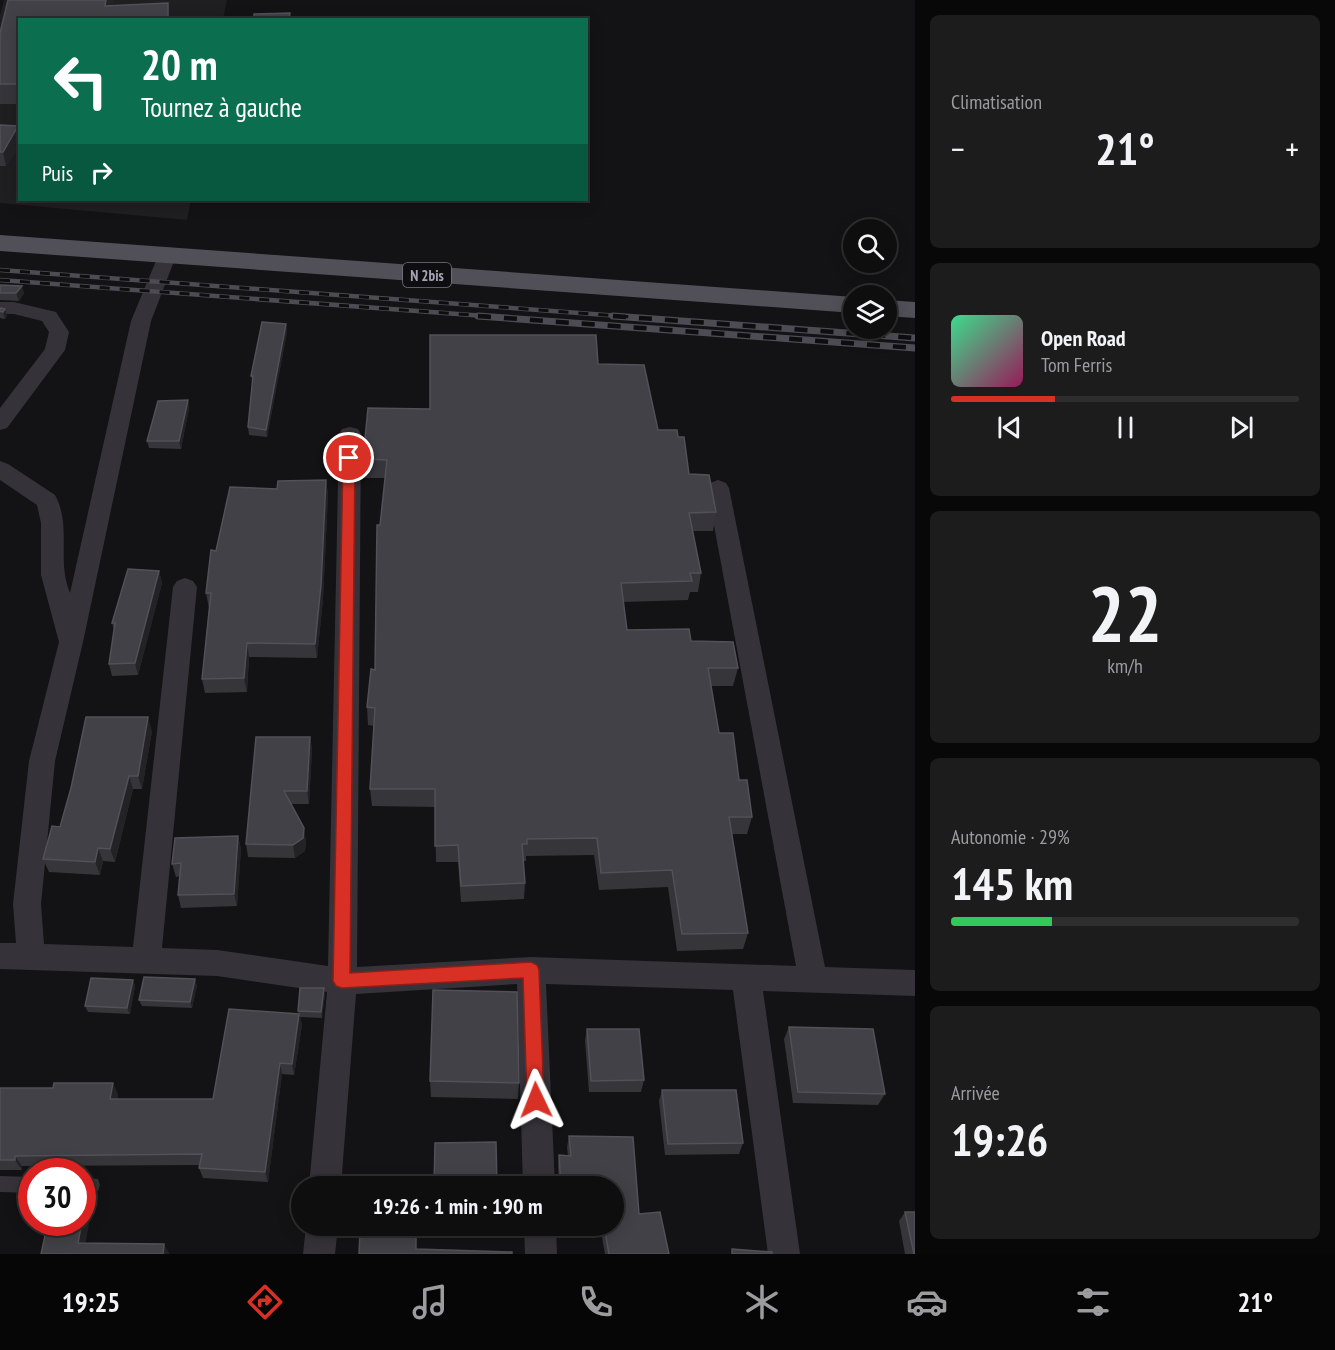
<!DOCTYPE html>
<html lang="fr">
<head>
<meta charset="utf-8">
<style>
	body { margin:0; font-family:"PT Sans Narrow",sans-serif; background:#1c1c1d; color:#f1f3f6; height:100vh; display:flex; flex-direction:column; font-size:22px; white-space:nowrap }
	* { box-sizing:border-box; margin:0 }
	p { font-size:20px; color:#9b9c9e }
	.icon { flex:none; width:33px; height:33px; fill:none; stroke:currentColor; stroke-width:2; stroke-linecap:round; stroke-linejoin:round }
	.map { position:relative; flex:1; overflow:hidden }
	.sheet { display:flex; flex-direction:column; gap:15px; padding:15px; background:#080808; width:420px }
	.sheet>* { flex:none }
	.banner { position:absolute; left:18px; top:18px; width:570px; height:183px; border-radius:0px; box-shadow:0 3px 15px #0003,0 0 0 2px #2e2e2f; background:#0b6e4f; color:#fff; overflow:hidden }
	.tools { position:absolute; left:843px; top:219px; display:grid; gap:12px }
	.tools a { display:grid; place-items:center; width:54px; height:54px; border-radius:50%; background:#0e0e0f; box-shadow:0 3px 15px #0003,0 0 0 2px #2e2e2f; font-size:30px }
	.speed { position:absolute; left:18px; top:1158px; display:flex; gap:12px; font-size:30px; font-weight:700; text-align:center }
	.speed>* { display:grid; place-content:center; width:78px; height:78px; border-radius:50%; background:#0e0e0f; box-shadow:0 3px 15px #0003,0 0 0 2px #2e2e2f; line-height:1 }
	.speed .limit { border:9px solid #d22; background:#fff; color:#111 }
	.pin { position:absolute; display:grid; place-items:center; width:51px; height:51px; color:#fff; margin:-26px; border:3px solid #fff; border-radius:50%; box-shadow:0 2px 6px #0007 }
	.me { position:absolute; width:66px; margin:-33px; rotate:358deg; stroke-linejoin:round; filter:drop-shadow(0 0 4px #0008) }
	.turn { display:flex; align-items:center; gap:21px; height:126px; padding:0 24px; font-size:27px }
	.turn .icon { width:78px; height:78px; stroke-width:2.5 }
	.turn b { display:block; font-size:42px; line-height:51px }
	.then { display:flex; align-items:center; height:57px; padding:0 24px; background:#0003; gap:12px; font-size:22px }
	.big { font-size:45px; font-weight:600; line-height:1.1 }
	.sheet .widget { flex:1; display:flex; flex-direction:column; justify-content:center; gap:9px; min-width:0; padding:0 21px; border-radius:9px; background:#1c1c1d }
	.sheet .dial { align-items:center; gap:0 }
	.dial b { font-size:78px; line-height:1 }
	.song { display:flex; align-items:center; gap:18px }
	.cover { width:72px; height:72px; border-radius:9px; background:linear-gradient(135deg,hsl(150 70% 55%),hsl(330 70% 35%)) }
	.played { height:6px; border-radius:3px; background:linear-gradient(90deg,#d93025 30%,#2e2e2f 30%) }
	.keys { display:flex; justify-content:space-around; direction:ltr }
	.heat { display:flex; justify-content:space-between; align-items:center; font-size:33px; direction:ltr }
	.charge { height:9px; border-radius:4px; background:linear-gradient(90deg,#34c759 29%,#2e2e2f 0) }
	.trip { position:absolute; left:291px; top:1176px; width:333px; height:60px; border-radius:30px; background:#0e0e0f; box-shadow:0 3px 15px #0003,0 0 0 2px #2e2e2f; font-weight:600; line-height:60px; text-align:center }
	.dock { display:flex; height:96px; justify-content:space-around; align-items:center; background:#060606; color:#9b9c9e }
	.dock .icon { width:42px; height:42px }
	.dock .on { color:#d93025 }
	.dock b { font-size:27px; color:#f1f3f6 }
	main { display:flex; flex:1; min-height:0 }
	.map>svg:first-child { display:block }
</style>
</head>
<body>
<main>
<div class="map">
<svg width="915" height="1254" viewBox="0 0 915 1254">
	<rect width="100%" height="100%" fill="#131214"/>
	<path fill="#1f1e21" d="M 4,0 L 227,0 L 223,19 L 20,20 L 20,200 L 191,200 L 187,220 L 0,203 L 0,15 Z"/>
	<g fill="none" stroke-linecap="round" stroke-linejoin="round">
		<path fill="#353339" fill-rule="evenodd" d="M 0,1176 L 32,1177 L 32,1193 L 0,1192 Z
			M 82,1177 L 98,1179 L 100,1185 L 98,1191 L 82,1193 Z"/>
		<path fill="#353339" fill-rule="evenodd" d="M 167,250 L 174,252 L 176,256 L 151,321 L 83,642 L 55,761 L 41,904 L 44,944 L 133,947 L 173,587 L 177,581 L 185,578 L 193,581 L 197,587 L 162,948 L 217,950 L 328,966 L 339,434 L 342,429 L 350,427 L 358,429 L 361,434 L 357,967 L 531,957 L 796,966 L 707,488 L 710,483 L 718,480 L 726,483 L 729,488 L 825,967 L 915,970 L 915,996 L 763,991 L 800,1254 L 768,1254 L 733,990 L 546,984 L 555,1186 L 523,1186 L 517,984 L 356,994 L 341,1186 L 309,1186 L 327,992 L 217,976 L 0,969 L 0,943 L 16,943 L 13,904 L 29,761 L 59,642 L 41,575 L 41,523 L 37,505 L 0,480 L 0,461 L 8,464 L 55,495 C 69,520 61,549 65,575 C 66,581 68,588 70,593 L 131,321 L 158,256 L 160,252 Z
			M 0,302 L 14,302 L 56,312 L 69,332 L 65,350 L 7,428 L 0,430 L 0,408 L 45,349 L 49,332 L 42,321 L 14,314 L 0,314 Z
			M 306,1226 L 338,1226 L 335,1254 L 303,1254 Z
			M 524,1226 L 556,1226 L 557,1254 L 525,1254 Z"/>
		<path fill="#514f58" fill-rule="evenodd" d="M 0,235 L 854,297 L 854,313 L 0,251 Z
			M 886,300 L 915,302 L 915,318 L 886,316 Z"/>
		<g stroke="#4d4c54" stroke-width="4.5">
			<path id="rail-far1" d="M 0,270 L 633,317
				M 0,280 L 498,317"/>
		</g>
		<g stroke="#4d4c54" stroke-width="7">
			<path id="rail" d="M 478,316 L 915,348
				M 613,316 L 915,338"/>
		</g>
		<use href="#rail-far1" stroke="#0e0d0f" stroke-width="3" stroke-dasharray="10" stroke-linecap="butt"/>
		<use href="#rail" stroke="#0e0d0f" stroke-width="4.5" stroke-dasharray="13" stroke-linecap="butt"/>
	</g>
	<path fill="#363539" d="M 8,0 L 113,0 L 112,5 L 20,20 L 20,104 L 0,104 L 0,33 Z
		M 0,125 L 20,133 L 20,144 L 6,166 L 0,166 Z
		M 0,285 L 24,293 L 19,301 L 0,300 Z
		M 0,308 L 7,316 L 5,319 L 0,318 Z
		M 286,324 L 287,332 L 267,437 L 249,435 L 248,427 L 253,384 L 251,376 Z
		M 598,364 L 658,430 L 678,437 L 689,474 L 716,512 L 713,531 L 693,531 L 701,573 L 698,592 L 690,592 L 688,600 L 623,602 L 627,630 L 691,641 L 738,668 L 733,686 L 711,686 L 719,733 L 739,780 L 752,817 L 747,834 L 732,834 L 748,933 L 743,949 L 677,951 L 668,887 L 599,890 L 594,855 L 526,856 L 526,861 L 523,861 L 525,883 L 524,899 L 461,902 L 458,862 L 436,862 L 435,807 L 372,806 L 370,789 L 374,726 L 368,725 L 367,707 L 375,670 L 385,478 L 364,478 L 363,459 L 430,409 Z
		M 188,400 L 189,408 L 181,449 L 149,448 L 147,441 Z
		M 326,480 L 328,495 L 323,599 L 317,658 L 249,657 L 247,692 L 205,693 L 202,679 L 209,608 L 206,593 L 216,551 L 277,489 Z
		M 159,571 L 162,583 L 138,675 L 112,676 L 109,664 L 114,629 L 112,623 Z
		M 152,731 L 142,789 L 133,789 L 115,862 L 103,861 L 100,875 L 49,872 L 43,859 Z
		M 310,737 L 312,750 L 309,804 L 291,804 L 306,841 L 305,851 L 295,858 L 248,857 L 246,844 Z
		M 238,836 L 241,849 L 237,906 L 181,908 L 178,895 L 180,876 L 176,877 L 172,864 Z
		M 133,980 L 135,986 L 130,1014 L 88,1012 L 85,1006 Z
		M 197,985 L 192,1008 L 142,1006 L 139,1000 Z
		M 325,994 L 322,1018 L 300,1017 L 302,1025 L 294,1075 L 282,1074 L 268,1182 L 203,1178 L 199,1168 L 200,1165 L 22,1166 L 22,1170 L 0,1170 L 0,1088 L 118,1094 L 117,1099 L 213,1099 L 299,1014 L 298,1011 Z
		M 789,1027 L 885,1094 L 878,1105 L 793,1103 L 784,1039 Z
		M 587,1029 L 644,1080 L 641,1092 L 589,1092 L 585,1040 Z
		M 430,1081 L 519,1083 L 518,1099 L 431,1097 Z
		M 662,1090 L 743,1143 L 739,1154 L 665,1155 L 659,1101 Z
		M 569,1136 L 639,1214 L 669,1254 L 605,1254 L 600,1226 L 614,1226 L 614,1186 L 559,1186 L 558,1166 L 559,1155 L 568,1156 L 567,1147 Z
		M 905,1212 L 915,1254 L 905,1254 L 899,1221 Z"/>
	<path fill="#232225" d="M 106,0 L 113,0 L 110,20 L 105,6 Z
		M 168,3 L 171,20 L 168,20 Z
		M 18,126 L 20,133 L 20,144 L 6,166 L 3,152 Z
		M 22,286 L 24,293 L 19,301 L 16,293 Z
		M 5,309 L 7,316 L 5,319 L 3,312 Z
		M 286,324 L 287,332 L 267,437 L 266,430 Z
		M 188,400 L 189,408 L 181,449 L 179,441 Z
		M 326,480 L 328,495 L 323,599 L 317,658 L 315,644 Z
		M 159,571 L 162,583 L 138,675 L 135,663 Z
		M 247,643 L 249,657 L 247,692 L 244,678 Z
		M 148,717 L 152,731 L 142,789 L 138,776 Z
		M 310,737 L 312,750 L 309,804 L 307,791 Z
		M 129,776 L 133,789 L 115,862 L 110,849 Z
		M 304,828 L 306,841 L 305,851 L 295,858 L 293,845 Z
		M 238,836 L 241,849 L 237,906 L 234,894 Z
		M 98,848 L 103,861 L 100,875 L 95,862 Z
		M 195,979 L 197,985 L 192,1008 L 190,1002 Z
		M 133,980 L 135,986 L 130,1014 L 127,1008 Z
		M 324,988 L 325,994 L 322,1018 L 321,1012 Z
		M 299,1014 L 302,1025 L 294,1075 L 292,1064 Z
		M 280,1063 L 282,1074 L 268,1182 L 265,1172 Z
		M 113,1083 L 118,1094 L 116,1110 L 110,1099 Z
		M 15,1156 L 22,1166 L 22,1170 L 15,1160 Z
		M 84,1215 L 89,1224 L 84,1252 L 78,1243 Z
		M 164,1244 L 169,1253 L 169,1254 L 163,1254 Z"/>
	<path fill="#424147" stroke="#525058" stroke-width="1.5" d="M 8,0 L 106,0 L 105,6 L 168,3 L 168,20 L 20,20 L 20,84 L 0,84 L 0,33 Z
		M 290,13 L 289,20 L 254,20 L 254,14 Z
		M 0,125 L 18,126 L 3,152 L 0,152 Z
		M 0,285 L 22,286 L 16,293 L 0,293 Z
		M 0,308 L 5,309 L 3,312 L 0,311 Z
		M 262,322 L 286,324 L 266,430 L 248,427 L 253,376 L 251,376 Z
		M 430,335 L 596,335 L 598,364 L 644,365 L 658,430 L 677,430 L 678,437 L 684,437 L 689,474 L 709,475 L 716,512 L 689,513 L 701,573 L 690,573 L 692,581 L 621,583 L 627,630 L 689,629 L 691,641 L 733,642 L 738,668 L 708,668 L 719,733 L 733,733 L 739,780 L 747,780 L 752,817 L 729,817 L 748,933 L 682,934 L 672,870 L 601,873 L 597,838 L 527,839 L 527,844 L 522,844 L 525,883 L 461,886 L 458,845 L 435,846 L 435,789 L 370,789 L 375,708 L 367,707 L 371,669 L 375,670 L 377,525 L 380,525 L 387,460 L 363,459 L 368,408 L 430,409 Z
		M 188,400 L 179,441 L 147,441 L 158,401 Z
		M 326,480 L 321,585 L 315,644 L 247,643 L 244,678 L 202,679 L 211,593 L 206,593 L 211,550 L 216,551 L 230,487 L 277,489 L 278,481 Z
		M 128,569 L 159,571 L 135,663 L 109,664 L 115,623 L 112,623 Z
		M 86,717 L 148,717 L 138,776 L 129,776 L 110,849 L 98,848 L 95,862 L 43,859 L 52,826 L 60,827 L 71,788 Z
		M 256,737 L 310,737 L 307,791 L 284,791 L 304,828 L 303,838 L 293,845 L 246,844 Z
		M 238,836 L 234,894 L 178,895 L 181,863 L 172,864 L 175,838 Z
		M 144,977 L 195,979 L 190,1002 L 139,1000 Z
		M 91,978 L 133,980 L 127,1008 L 85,1006 Z
		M 300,988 L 324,988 L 321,1012 L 298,1011 Z
		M 433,990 L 517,992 L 519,1083 L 430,1081 Z
		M 229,1009 L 299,1014 L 292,1064 L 280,1063 L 265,1172 L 199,1168 L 202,1154 L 15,1156 L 15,1160 L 0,1160 L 0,1088 L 53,1088 L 54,1083 L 113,1083 L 110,1099 L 213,1099 Z
		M 789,1027 L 873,1029 L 885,1094 L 798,1092 Z
		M 587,1029 L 639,1029 L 644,1080 L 591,1081 Z
		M 662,1090 L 736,1090 L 743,1143 L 668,1144 Z
		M 569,1136 L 633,1137 L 639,1214 L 660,1212 L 669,1254 L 609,1254 L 604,1226 L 614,1226 L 614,1186 L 561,1186 L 559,1155 L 571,1156 Z
		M 496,1142 L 497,1186 L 434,1186 L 435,1143 Z
		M 905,1212 L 915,1212 L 915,1254 L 914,1254 Z
		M 48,1222 L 82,1222 L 78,1243 L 164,1244 L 163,1254 L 41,1254 Z
		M 416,1229 L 416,1249 L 512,1252 L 512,1254 L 359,1254 L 360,1230 Z
		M 732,1249 L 772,1252 L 772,1254 L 732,1254 Z"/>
	<path fill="#d93025" stroke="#8d1f18" stroke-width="1.5" d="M 349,454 L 355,458 L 350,973 L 531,962 L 537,965 L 539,970 L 544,1100 L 542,1106 L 536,1108 L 529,1106 L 527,1100 L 523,978 L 342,988 L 336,986 L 333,981 L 343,458 Z"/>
	<g text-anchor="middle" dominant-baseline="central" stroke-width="6" stroke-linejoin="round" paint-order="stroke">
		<rect fill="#0e0d0f" stroke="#787683" stroke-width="1.5" x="403" y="263" width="48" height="24" rx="4.5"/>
		<g font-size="15" font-weight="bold" fill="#a5a3b5">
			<text x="427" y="275">N 2bis</text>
		</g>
	</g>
</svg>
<div class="tools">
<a><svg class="icon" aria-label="search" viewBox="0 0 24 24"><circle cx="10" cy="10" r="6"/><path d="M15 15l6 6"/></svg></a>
<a><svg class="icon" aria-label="layers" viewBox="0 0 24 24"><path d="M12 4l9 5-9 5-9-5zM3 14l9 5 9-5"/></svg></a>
</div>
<div class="speed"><div class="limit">30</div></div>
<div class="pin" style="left:349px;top:458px;background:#d93025"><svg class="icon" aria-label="arrive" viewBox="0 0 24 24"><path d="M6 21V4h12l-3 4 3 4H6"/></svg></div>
<svg class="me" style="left:536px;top:1100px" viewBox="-20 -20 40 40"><path d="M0-17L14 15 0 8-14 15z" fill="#d93025" stroke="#fff" stroke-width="4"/></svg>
<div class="trip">19:26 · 1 min · 190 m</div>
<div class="banner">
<div class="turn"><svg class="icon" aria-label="left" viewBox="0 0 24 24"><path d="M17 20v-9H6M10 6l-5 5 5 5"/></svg><div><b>20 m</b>Tournez à gauche</div></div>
<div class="then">Puis<svg class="icon" aria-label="right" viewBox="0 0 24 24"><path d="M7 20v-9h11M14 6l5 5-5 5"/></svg></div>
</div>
</div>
<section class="sheet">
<div class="widget"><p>Climatisation</p>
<div class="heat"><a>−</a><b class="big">21°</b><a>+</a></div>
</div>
<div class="widget">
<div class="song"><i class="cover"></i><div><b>Open Road</b><p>Tom Ferris</p></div></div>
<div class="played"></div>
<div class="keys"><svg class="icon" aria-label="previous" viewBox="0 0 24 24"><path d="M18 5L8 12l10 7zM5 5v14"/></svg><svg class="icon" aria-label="pause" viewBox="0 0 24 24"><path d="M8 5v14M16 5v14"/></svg><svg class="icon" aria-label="next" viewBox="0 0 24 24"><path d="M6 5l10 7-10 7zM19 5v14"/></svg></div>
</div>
<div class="widget dial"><b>22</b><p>km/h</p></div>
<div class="widget"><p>Autonomie · 29%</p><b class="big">145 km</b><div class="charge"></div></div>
<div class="widget"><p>Arrivée</p><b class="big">19:26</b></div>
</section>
</main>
<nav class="dock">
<b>19:25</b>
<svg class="icon on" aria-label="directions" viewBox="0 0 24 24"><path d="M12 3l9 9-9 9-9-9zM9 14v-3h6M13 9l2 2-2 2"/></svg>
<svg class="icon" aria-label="music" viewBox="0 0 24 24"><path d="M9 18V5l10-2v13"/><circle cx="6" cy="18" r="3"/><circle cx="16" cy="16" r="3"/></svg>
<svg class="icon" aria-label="phone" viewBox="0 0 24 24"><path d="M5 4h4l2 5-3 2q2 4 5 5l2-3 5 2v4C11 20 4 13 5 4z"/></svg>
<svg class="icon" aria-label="climate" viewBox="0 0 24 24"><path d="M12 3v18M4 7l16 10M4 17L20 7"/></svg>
<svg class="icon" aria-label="car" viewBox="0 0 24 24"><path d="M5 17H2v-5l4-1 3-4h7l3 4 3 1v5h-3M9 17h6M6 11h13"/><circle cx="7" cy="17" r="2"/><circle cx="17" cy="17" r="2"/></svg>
<svg class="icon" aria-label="filters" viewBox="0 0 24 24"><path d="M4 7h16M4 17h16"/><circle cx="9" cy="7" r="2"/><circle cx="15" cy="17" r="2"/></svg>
<b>21°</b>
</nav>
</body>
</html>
